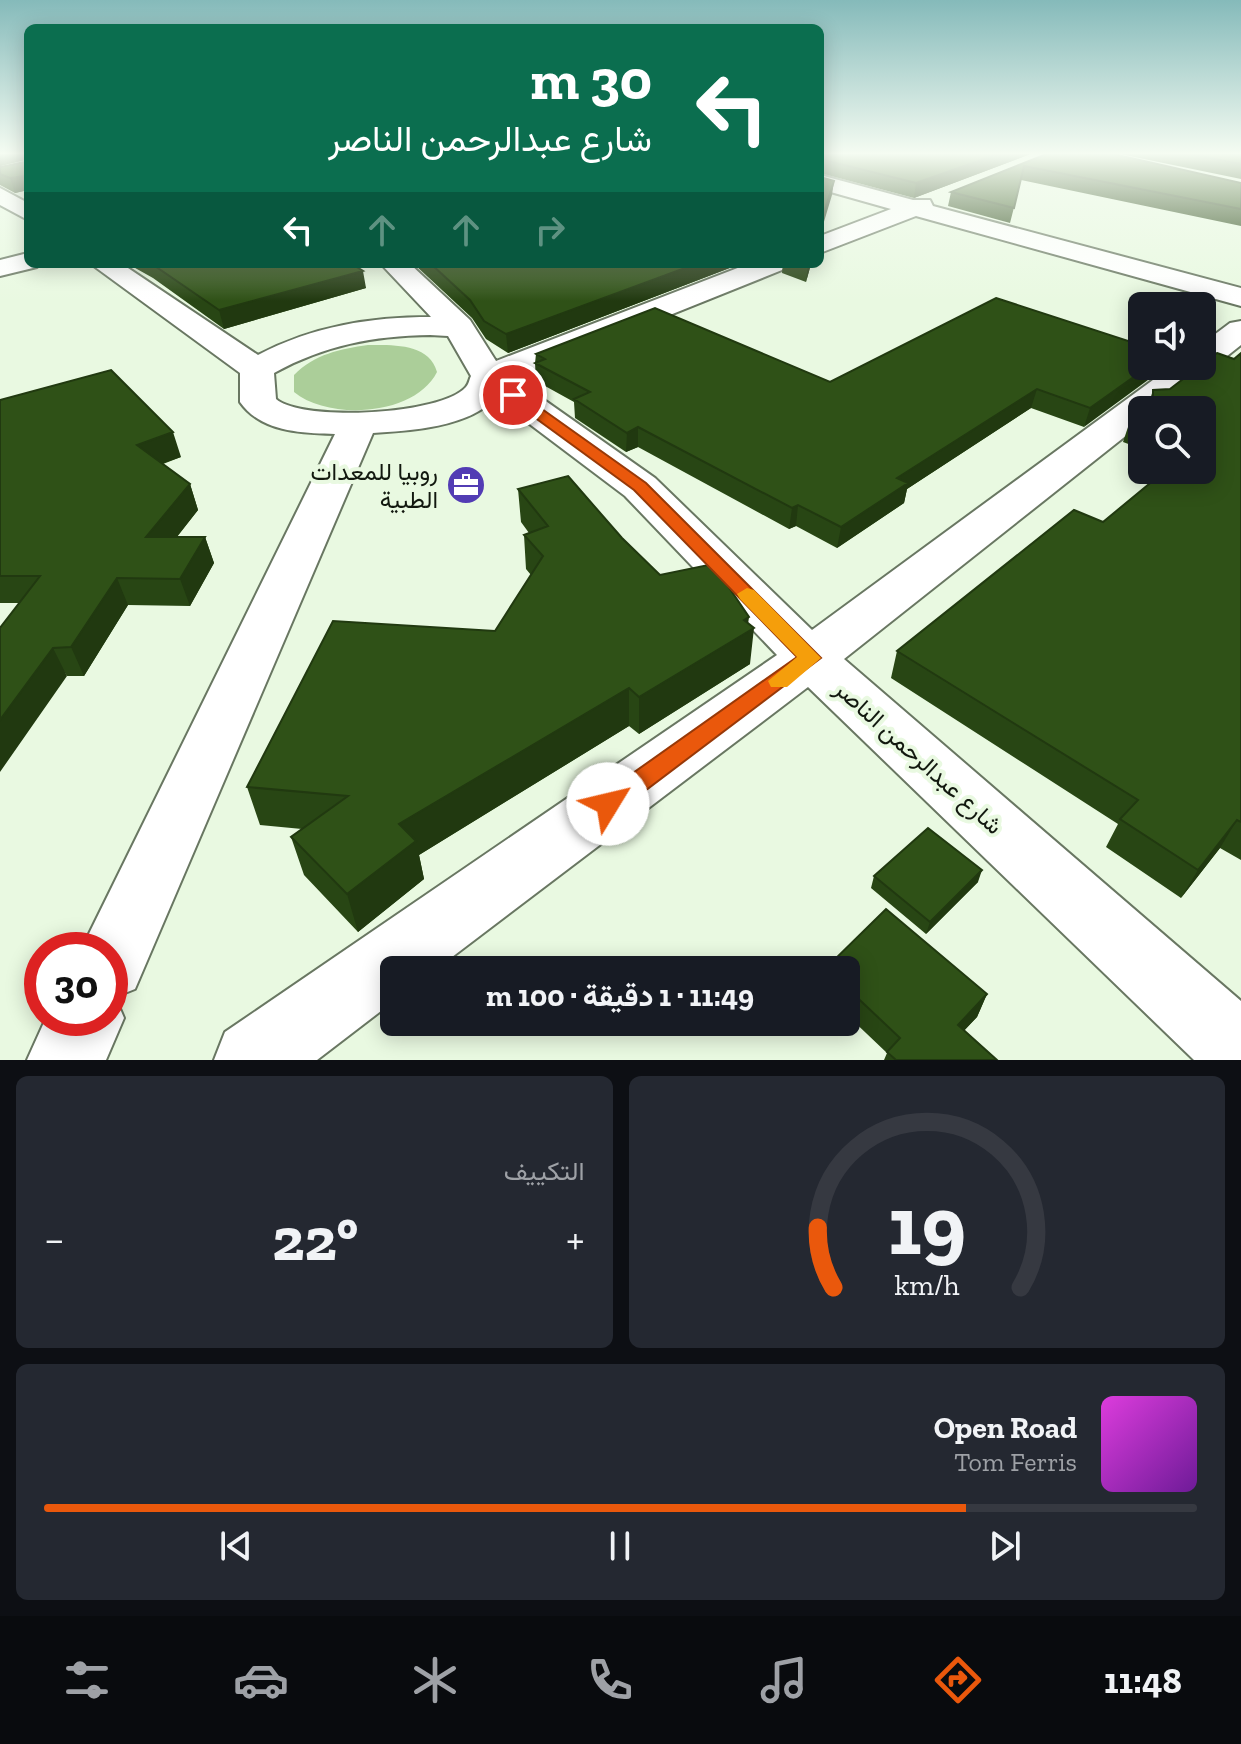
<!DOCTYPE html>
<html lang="ar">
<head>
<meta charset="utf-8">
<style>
	body { margin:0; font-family:"Zilla Slab",Vazirmatn,serif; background:#242831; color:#f1f3f6; direction:rtl; height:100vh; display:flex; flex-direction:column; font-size:30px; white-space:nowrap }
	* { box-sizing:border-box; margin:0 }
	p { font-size:26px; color:#9ea1a6 }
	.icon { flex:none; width:44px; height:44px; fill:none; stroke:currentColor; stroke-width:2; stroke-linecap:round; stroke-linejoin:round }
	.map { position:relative; height:1060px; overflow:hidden; direction:ltr }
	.details { display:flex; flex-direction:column; gap:16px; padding:16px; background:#0d0f14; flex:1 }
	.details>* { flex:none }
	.hud { position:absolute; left:24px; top:24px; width:800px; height:244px; border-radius:12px; box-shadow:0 4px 20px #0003; direction:rtl; background:#0b6e4f; color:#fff; overflow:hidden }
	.buttons { position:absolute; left:1128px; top:292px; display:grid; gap:16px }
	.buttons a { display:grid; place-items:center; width:88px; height:88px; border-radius:12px; background:#171b24; box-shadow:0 4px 20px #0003; font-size:40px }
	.speed { position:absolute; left:24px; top:932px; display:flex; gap:16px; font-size:40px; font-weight:700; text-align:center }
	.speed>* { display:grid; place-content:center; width:104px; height:104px; border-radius:50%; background:#171b24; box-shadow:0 4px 20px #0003; line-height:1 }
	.speed .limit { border:12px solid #d22; background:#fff; color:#111 }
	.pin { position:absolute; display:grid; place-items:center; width:68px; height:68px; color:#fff; margin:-34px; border:4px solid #fff; border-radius:50%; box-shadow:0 2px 8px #0007 }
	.me { position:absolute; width:88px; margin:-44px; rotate:54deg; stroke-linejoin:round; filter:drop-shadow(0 0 6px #0008) }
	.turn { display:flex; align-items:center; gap:28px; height:168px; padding:0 40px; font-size:36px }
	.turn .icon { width:104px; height:104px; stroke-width:2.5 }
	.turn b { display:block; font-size:56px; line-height:68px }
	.lanes { display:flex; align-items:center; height:76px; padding:0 40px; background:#0003; justify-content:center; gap:40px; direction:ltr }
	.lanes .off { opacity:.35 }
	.big { font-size:60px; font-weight:700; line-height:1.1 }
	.details .tile { flex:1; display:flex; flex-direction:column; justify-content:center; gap:12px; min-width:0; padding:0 28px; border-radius:12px; background:#242831 }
	.details .dial { align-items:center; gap:0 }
	.dial svg { height:208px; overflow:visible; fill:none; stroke:#363941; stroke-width:7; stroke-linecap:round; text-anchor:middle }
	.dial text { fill:#f1f3f6; stroke:none }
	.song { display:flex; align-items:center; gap:24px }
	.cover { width:96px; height:96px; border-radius:12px; background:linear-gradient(135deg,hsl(300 70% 55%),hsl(280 70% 35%)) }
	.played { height:8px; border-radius:4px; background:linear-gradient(90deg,#ea580c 80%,#363941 80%) }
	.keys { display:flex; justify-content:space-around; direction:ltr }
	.heat { display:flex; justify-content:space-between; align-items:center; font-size:44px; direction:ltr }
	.details .tiles { flex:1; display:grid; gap:16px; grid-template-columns:1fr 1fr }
	.tile:last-child { grid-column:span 2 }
	.trip { position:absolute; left:380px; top:956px; width:480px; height:80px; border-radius:12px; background:#171b24; box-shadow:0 4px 20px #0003; font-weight:700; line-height:80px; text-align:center; direction:rtl }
	.tabs { display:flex; height:128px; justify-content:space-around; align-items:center; background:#090b0e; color:#9ea1a6 }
	.tabs .icon { width:56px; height:56px }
	.tabs .selected { color:#ea580c }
	.tabs b { font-size:36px; color:#f1f3f6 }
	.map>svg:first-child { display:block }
</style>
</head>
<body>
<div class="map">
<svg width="1241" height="1060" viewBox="0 0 1241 1060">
	<rect width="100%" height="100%" fill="#e9f9e1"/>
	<path fill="#abce99" d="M 368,345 C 393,345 429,343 437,372 C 415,416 329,421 294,392 L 294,375 C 315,354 340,349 368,345 Z"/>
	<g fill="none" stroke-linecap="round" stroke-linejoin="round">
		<g stroke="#697762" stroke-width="4">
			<path id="minor" d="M 820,175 L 913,200 L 930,200 L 933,206 L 1241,288 L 1241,306 L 916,216 L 820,253 L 820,236 L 891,209 L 820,189 Z
				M 0,188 L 28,203 L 28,220 L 0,205 Z
				M 28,253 L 28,264 L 39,264 L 37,267 L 0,276 L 0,260 Z
				M 91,264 L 122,264 L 258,355 C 313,326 371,317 431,317 L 381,264 L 410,264 L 470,320 L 496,361 L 748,264 L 785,264 L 782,270 L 513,378 L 655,478 L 812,630 L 1172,366 L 1202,366 L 1202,344 L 1230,323 L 1241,321 L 1241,345 L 1159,410 L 1142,410 L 1142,423 L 844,659 L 1241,1001 L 1241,1060 L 1194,1060 L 808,687 L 435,970 L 394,970 L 394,1001 L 317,1060 L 214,1060 L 225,1032 L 777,655 L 625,496 L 495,398 C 470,427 409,431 373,433 L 135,989 L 115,997 L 124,1018 L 106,1060 L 27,1060 L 46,1018 L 110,1018 L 110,950 L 81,950 L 335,434 C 301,433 261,432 240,402 L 240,373 ZM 430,335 L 448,336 L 471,376 C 469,380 469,384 466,387 C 442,415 302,422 276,399 L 274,373 C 325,345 373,336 430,335 Z"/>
		</g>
		<use href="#minor" fill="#fff" fill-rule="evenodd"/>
	</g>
	<path fill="#284614" d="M 0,153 L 28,153 L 28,190 L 15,193 L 0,185 L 0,167 L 25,162 L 26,160 L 0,166 Z
		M 820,153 L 1033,153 L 914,198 L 820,173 Z
		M 1049,153 L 1241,183 L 1241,226 L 1021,180 L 1010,223 L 948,206 L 951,192 Z
		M 1115,153 L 1241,153 L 1241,179 Z
		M 128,264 L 352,264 L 366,288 L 224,329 L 153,278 Z
		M 414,264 L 740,264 L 508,353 L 486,339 L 472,318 Z
		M 783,264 L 811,264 L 806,282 L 782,273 Z
		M 1128,341 L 1084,427 L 1031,408 L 907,489 L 904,503 L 837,548 L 796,526 L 789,529 L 638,447 L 626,452 L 575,418 L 574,402 L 536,381 L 535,363 L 536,354 L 830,382 Z
		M 1241,353 L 1241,860 L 1220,848 L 1181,898 L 1106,847 L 1118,824 L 891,678 L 897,651 L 1202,470 L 1202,410 L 1148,406 L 1153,390 L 1170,389 L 1234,359 Z
		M 0,400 L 181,457 L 163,464 L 190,484 L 198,510 L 177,537 L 205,537 L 214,563 L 190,606 L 128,605 L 84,676 L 67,676 L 19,603 L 0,603 Z
		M 1142,410 L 1142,449 L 1123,442 L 1131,418 Z
		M 518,489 L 622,538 L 660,575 L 748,623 L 750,664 L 639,734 L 629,726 L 419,855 L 424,879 L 358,932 L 304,875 L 291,837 L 302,829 L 260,825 L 247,787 L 495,631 L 531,575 L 526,569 L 524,535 L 529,533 L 521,522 Z
		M 874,876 L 978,882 L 926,934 L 871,888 Z
		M 886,909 L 987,994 L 977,1017 L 964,1030 L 997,1060 L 884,1060 L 887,1053 L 846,1014 L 846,970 L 825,970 L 826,968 Z"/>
	<path fill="#213910" d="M 0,153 L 25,153 L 27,159 L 0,166 Z
		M 1001,153 L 1033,153 L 914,198 L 916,183 Z
		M 24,176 L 28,190 L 15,193 L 10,178 Z
		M 834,181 L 832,195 L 820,235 L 820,225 Z
		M 696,264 L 740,264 L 508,353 L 506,334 Z
		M 808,264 L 811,264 L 806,282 L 808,265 Z
		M 363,271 L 366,288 L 224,329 L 219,310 Z
		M 1149,366 L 1167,366 L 1084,427 L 1090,408 Z
		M 1037,389 L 1031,408 L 907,489 L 904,503 L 837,548 L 841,527 L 897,478 Z
		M 638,427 L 638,447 L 626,452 L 627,433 Z
		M 173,432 L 181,457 L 146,469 L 137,445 Z
		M 190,484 L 198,510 L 155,564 L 146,537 Z
		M 798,505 L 796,526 L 789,529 L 792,508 Z
		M 205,537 L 214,563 L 190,606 L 180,579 Z
		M 117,578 L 128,605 L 84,676 L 71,647 Z
		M 749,617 L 747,632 L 754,628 L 750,664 L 639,734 L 639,697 Z
		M 53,648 L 67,676 L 0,772 L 0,720 Z
		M 629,688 L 629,726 L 419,855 L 424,879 L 358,932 L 347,894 L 399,824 Z
		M 1237,820 L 1220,848 L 1181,898 L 1198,870 Z
		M 982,870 L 978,882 L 926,934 L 930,922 Z
		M 987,994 L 977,1017 L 949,1047 L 958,1025 Z"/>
	<path fill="#2f5117" stroke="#213910" stroke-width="2" d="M 26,153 L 28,153 L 28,179 L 24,176 L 10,178 L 0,174 L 0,167 L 25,162 Z
		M 820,153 L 1001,153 L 916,183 L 820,159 Z
		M 1049,153 L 1109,153 L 1241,183 L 1241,209 L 1024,166 L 1014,208 L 951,192 Z
		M 1184,153 L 1241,153 L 1241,164 Z
		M 820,177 L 834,181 L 820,225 Z
		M 152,264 L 352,264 L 363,271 L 219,310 Z
		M 431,264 L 696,264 L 506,334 L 484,321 L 470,300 Z
		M 996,298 L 1128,341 L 1139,334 L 1142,335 L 1142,366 L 1149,366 L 1090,408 L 1037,389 L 897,478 L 908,483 L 841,527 L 798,505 L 792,508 L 638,427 L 627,433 L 574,399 L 590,392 L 535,363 L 545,359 L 536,354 L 655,308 L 830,382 Z
		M 1217,353 L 1234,359 L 1241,353 L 1241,822 L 1237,820 L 1198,870 L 1120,819 L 1138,800 L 897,651 L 1074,510 L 1103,522 L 1166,470 L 1202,470 L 1202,410 L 1142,410 L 1153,402 L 1153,390 L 1170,389 L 1200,366 L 1202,366 L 1202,364 Z
		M 111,370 L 173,432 L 137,445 L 190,484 L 146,537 L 205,537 L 180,579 L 117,578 L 71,647 L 53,648 L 0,720 L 0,628 L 40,576 L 0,576 L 0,400 Z
		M 1142,410 L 1142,422 L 1131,418 Z
		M 568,476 L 622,538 L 660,575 L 713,564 L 749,617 L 744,620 L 754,628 L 639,697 L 629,688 L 399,824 L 416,841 L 347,894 L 291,837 L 348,796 L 247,787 L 333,621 L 495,631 L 543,556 L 524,535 L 548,526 L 518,489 Z
		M 928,828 L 982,870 L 930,922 L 874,876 Z
		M 886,909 L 987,994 L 958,1025 L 997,1060 L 896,1060 L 887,1052 L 900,1038 L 846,987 L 846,970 L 828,970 L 826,968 Z"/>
	<linearGradient id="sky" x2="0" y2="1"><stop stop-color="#85baba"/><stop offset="0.51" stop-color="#f5fcf2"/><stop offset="1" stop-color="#f5fcf2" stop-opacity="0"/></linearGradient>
	<rect width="1241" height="301" fill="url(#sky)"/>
	<path fill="#ea580c" stroke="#983908" stroke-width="2" d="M 508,392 L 518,392 L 646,483 L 821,658 L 617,812 L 608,815 L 599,812 L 595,804 L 599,797 L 797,657 L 634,490 L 508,398 Z"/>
	<path fill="#f59e0b" d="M 747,588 L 754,590 L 821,658 L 787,687 L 771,687 L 768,681 L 797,657 L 740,599 L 737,594 Z"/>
	<defs>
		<g id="office-disc" transform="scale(2)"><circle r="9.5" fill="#523cb4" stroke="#e9f9e1"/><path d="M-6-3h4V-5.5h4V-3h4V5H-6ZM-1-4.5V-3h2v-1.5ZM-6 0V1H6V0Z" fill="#fff"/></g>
	</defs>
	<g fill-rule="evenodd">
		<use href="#office-disc" x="466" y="485"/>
	</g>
	<g text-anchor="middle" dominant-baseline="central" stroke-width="8" stroke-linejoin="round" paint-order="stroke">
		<g font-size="24" fill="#12180f" stroke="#e9f9e1" text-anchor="end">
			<text x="438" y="471">روبيا للمعدات<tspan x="438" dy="28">الطبية</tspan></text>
		</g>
		<g font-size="24" fill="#12180f" stroke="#e9f9e1">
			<text transform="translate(919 757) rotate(42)">شارع عبدالرحمن الناصر</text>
		</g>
	</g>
</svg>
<div class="buttons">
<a><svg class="icon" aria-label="sound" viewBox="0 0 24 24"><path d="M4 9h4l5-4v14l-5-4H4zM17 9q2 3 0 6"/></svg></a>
<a><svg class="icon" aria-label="search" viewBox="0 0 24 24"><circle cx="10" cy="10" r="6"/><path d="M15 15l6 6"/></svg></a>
</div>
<div class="speed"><div class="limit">30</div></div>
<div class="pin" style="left:513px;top:395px;background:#d93025"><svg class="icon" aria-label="arrive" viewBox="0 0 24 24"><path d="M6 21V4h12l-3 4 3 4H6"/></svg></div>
<svg class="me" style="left:608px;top:804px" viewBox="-20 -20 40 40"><circle r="19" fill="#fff"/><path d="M0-13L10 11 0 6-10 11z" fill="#ea580c"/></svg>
<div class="trip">11:49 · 1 دقيقة · 100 m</div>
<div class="hud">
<div class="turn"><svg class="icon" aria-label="left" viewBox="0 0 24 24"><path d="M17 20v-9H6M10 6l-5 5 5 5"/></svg><div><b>30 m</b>شارع عبدالرحمن الناصر</div></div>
<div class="lanes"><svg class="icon" aria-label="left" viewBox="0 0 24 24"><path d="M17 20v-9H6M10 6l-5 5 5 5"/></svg><svg class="icon off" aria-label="ahead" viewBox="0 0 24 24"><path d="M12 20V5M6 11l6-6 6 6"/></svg><svg class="icon off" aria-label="ahead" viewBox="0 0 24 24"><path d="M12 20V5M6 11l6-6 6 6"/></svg><svg class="icon off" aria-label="right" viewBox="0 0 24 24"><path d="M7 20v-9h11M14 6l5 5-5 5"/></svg></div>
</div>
</div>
<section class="details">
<div class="tiles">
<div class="tile dial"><svg viewBox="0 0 100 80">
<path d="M14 69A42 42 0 1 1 86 69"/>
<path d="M14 69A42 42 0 0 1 8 46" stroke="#ea580c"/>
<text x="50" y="56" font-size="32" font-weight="700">19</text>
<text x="50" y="72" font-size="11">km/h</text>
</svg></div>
<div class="tile"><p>التكييف</p>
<div class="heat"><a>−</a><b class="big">22°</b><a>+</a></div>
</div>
<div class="tile">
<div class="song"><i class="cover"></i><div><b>Open Road</b><p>Tom Ferris</p></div></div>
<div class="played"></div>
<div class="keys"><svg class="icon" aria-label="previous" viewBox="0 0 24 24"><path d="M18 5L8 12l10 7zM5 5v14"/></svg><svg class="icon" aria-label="pause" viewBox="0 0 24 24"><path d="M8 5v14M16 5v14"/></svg><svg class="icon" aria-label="next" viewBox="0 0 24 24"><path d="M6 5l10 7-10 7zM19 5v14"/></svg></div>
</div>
</div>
</section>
<nav class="tabs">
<b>11:48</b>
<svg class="icon selected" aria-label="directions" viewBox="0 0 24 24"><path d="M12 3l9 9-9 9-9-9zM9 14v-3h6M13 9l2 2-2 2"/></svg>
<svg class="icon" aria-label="music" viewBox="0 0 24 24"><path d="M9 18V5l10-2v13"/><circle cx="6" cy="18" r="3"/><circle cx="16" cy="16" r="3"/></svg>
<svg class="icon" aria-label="phone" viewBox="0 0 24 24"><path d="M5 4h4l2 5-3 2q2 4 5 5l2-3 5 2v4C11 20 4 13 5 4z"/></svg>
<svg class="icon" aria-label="climate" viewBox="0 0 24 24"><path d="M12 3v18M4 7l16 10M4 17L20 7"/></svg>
<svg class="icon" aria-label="car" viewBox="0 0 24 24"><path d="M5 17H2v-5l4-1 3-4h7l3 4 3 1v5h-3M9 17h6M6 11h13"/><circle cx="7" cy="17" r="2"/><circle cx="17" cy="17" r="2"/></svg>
<svg class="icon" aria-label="filters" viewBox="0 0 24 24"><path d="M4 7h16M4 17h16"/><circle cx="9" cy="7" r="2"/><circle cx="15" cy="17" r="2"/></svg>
</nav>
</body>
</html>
